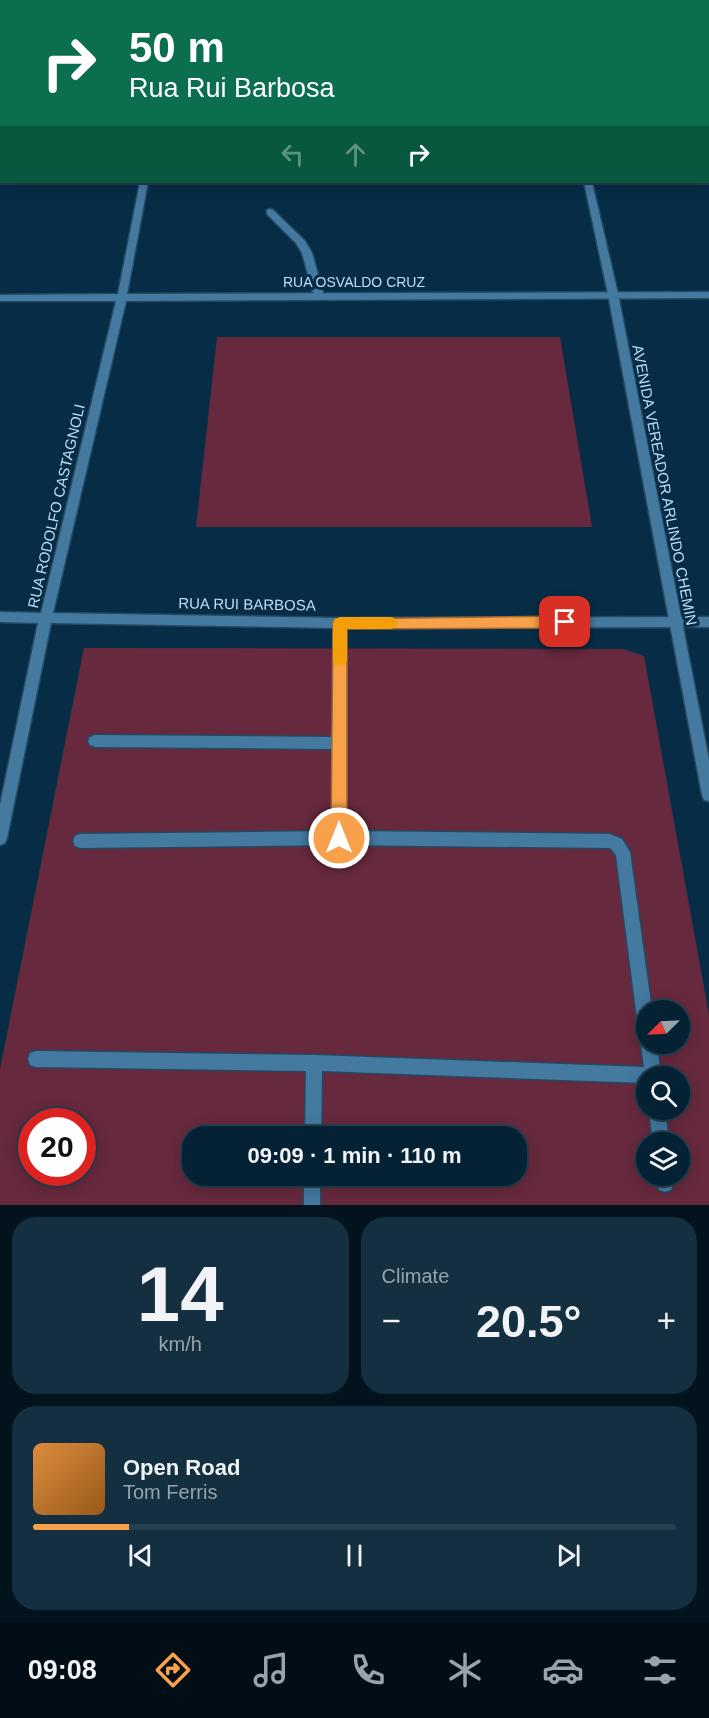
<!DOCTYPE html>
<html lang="en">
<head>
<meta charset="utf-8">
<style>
	body { margin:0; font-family:Helvetica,sans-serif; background:#132f40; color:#f1f3f6; height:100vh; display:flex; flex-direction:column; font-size:22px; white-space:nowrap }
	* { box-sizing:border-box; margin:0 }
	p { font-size:20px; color:#97a4ac }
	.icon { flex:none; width:33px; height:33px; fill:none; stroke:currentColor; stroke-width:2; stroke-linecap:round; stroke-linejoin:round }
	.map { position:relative; height:1205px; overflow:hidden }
	.details { display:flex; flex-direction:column; gap:12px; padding:12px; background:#03131d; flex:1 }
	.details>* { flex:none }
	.hud { position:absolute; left:0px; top:0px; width:710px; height:183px; box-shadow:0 3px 15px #0003,0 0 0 2px #263f4f; background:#0b6e4f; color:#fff; overflow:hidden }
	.needle { width:39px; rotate:246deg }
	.fabs { position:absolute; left:636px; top:1000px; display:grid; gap:12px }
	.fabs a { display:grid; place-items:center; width:54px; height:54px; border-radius:50%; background:#052234; box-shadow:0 3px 15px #0003,0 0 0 2px #263f4f; font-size:30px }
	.speed { position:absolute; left:18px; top:1108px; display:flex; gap:12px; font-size:30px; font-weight:700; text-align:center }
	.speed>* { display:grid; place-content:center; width:78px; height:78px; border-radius:50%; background:#052234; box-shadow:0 3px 15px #0003,0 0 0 2px #263f4f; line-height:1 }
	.speed .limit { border:9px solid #d22; background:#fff; color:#111 }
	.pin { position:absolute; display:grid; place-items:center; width:51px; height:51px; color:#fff; margin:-26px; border-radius:12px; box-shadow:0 3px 9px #0006 }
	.me { position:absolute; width:66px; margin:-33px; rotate:0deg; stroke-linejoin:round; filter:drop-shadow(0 0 4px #0008) }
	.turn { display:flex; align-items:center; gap:21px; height:126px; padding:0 30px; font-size:27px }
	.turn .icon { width:78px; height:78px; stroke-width:2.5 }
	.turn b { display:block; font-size:42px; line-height:51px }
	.lanes { display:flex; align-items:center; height:57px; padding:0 30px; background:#0003; justify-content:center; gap:30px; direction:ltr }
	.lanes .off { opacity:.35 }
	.big { font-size:45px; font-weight:600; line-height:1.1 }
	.details .card { flex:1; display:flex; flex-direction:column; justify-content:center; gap:9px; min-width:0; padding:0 21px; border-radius:24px; background:#132f40 }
	.details .dial { align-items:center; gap:0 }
	.dial b { font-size:78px; line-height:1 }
	.song { display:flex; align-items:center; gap:18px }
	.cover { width:72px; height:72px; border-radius:9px; background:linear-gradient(135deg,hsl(30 70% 55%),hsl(30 70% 35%)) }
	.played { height:6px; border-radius:3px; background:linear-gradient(90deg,#f8a14a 15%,#263f4f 15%) }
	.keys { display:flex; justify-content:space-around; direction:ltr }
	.heat { display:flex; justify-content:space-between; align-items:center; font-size:33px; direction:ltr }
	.details .tiles { flex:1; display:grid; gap:12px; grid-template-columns:1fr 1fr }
	.card:last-child { grid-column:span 2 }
	.trip { position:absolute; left:182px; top:1126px; width:345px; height:60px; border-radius:24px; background:#052234; box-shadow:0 3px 15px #0003,0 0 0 2px #263f4f; font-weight:600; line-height:60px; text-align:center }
	.menu { display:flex; height:96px; justify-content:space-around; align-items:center; background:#020e15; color:#97a4ac }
	.menu .icon { width:42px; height:42px }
	.menu .on { color:#f8a14a }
	.menu b { font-size:27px; color:#f1f3f6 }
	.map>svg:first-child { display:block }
</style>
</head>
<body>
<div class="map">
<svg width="709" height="1205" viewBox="0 0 709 1205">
	<rect width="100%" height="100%" fill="#072d46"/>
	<path fill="#67293d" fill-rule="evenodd" d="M 217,337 L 560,337 L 592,527 L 196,527 Z
		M 84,648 L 623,649 L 644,656 L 709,1015 L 709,1205 L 0,1205 L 0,1069 ZM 646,1011 L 680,1011 L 680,1044 L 646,1044 ZM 646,1077 L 680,1077 L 680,1110 L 646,1110 ZM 32,1122 L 82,1122 L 82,1173 L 32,1173 ZM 192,1137 L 516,1137 L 516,1176 L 192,1176 ZM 646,1143 L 680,1143 L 680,1176 L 646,1176 Z"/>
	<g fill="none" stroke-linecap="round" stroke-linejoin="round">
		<g stroke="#244963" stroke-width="3">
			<path id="service" d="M 88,0 L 96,0 L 96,2 L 88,2 Z
				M 128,0 L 136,0 L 137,2 L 129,2 Z
				M 177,0 L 185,0 L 185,2 L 178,2 Z
				M 284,0 L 292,0 L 292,2 L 284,2 Z
				M 270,209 L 273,210 L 305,241 L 312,253 L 324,296 L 322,298 L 319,299 L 314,296 L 302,253 L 296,243 L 267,214 L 267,210 Z
				M 340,618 L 344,619 L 346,623 L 346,831 L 610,834 L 622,839 L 630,852 L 652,1011 L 646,1011 L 646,1033 L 641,1031 L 638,1026 L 616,855 L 610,848 L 339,845 L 80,848 L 75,846 L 73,841 L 75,836 L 80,834 L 332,831 L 333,749 L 95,747 L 90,745 L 88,741 L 90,737 L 95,735 L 333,737 L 334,623 L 336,619 Z
				M 646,1037 L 646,1044 L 657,1044 L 661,1077 L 646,1077 L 646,1083 L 322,1071 L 321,1137 L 305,1137 L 306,1071 L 36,1067 L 30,1065 L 28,1059 L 30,1053 L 36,1051 L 314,1055 L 644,1067 L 641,1044 L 644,1039 Z
				M 649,1110 L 665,1110 L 669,1143 L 653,1143 Z
				M 304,1176 L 320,1176 L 320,1205 L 304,1205 Z
				M 656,1176 L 672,1176 L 673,1184 L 671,1190 L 665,1192 L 659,1190 Z"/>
		</g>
		<g stroke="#244963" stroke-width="3">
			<path id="minor" d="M 0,119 L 2,119 L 2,123 L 0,123 Z
				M 708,119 L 709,119 L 709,123 L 708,123 Z
				M 140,182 L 148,182 L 127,294 L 709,292 L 709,298 L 126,301 L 53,613 L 340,618 L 709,617 L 709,627 L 340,628 L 51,623 L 7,838 L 5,843 L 0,845 L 0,805 L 38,623 L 0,622 L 0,612 L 41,613 L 116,301 L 0,301 L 0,295 L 118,294 Z"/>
		</g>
		<g stroke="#244963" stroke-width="3">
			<path id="tertiary" d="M 543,0 L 551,0 L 551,2 L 544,2 Z
				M 584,182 L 592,182 L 618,294 L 709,760 L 709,801 L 704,800 L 702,795 L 608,294 Z"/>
		</g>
		<g stroke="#244963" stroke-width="3">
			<path id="secondary" d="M 0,2 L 2,2 L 2,6 L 0,6 Z
				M 708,8 L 709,8 L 709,12 L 708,12 Z"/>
		</g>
		<use href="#service" fill="#4479a0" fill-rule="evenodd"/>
		<use href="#minor" fill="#4479a0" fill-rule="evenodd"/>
		<use href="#tertiary" fill="#4479a0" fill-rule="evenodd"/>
		<use href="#secondary" fill="#4ba4e4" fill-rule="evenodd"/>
	</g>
	<path fill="#f8a14a" stroke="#a16930" stroke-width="1.5" d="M 565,616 L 570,618 L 572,622 L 570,627 L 565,628 L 347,629 L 347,838 L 344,844 L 339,846 L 333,844 L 331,838 L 333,623 L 335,619 Z"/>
	<path fill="#f59e0b" d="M 340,617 L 391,617 L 396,619 L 398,623 L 396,627 L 391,629 L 347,629 L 347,660 L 345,665 L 340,666 L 335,665 L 333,660 L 333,623 L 335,619 Z"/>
	<g text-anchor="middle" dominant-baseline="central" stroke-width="6" stroke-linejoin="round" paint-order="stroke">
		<g font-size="14" fill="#bddef9" stroke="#072d46">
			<text x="354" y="282">RUA OSVALDO CRUZ</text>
		</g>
		<g font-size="15" fill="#bddef9" stroke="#072d46">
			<text transform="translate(665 485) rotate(79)">AVENIDA VEREADOR ARLINDO CHEMIN</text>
			<text transform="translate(56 506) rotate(-77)">RUA RODOLFO CASTAGNOLI</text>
			<text transform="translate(247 604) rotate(1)">RUA RUI BARBOSA</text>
		</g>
	</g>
</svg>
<div class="fabs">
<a><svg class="needle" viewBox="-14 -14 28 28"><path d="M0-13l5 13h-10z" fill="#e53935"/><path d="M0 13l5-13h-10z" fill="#97a4ac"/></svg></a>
<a><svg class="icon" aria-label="search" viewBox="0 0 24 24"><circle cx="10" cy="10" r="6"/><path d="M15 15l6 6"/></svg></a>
<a><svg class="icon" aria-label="layers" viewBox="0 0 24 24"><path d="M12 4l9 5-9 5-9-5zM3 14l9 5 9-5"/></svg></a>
</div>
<div class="speed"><div class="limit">20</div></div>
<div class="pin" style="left:565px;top:622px;background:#d93025"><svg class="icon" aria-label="arrive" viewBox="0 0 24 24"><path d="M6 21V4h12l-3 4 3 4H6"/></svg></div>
<svg class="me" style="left:339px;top:838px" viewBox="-20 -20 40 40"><circle r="17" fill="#f8a14a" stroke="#fff" stroke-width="3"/><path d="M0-11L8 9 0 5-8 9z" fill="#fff"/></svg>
<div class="trip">09:09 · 1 min · 110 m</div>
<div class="hud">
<div class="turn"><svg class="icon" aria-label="right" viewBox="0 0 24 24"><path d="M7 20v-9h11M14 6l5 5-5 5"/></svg><div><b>50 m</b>Rua Rui Barbosa</div></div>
<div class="lanes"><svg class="icon off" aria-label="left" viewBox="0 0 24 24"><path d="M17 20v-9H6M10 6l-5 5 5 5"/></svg><svg class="icon off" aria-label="ahead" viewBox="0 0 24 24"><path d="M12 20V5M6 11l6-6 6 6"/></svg><svg class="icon" aria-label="right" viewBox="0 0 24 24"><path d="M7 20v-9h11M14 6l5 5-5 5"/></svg></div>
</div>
</div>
<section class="details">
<div class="tiles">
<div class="card dial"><b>14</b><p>km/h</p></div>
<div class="card"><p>Climate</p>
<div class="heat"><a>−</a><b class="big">20.5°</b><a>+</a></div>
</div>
<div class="card">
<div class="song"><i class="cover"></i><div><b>Open Road</b><p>Tom Ferris</p></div></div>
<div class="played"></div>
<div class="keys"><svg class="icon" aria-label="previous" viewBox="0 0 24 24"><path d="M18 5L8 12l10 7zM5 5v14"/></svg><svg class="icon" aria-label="pause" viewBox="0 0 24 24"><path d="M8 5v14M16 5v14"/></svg><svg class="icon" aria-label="next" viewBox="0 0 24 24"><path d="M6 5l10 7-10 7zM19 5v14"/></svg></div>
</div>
</div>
</section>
<nav class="menu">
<b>09:08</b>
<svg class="icon on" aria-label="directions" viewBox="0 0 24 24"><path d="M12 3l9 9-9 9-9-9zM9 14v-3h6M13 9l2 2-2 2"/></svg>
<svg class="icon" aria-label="music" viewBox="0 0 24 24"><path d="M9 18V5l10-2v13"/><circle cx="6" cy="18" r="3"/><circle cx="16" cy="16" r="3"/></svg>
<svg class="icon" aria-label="phone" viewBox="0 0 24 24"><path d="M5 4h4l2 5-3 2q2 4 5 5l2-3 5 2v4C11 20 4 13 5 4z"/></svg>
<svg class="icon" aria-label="climate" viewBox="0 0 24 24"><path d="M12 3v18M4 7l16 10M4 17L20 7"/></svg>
<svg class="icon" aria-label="car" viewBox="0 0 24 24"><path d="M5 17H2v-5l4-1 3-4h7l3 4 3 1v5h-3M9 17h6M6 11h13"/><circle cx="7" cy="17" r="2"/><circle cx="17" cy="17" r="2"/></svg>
<svg class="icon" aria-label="filters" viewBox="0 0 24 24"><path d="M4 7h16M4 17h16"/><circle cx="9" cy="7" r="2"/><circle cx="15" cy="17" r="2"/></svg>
</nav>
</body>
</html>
